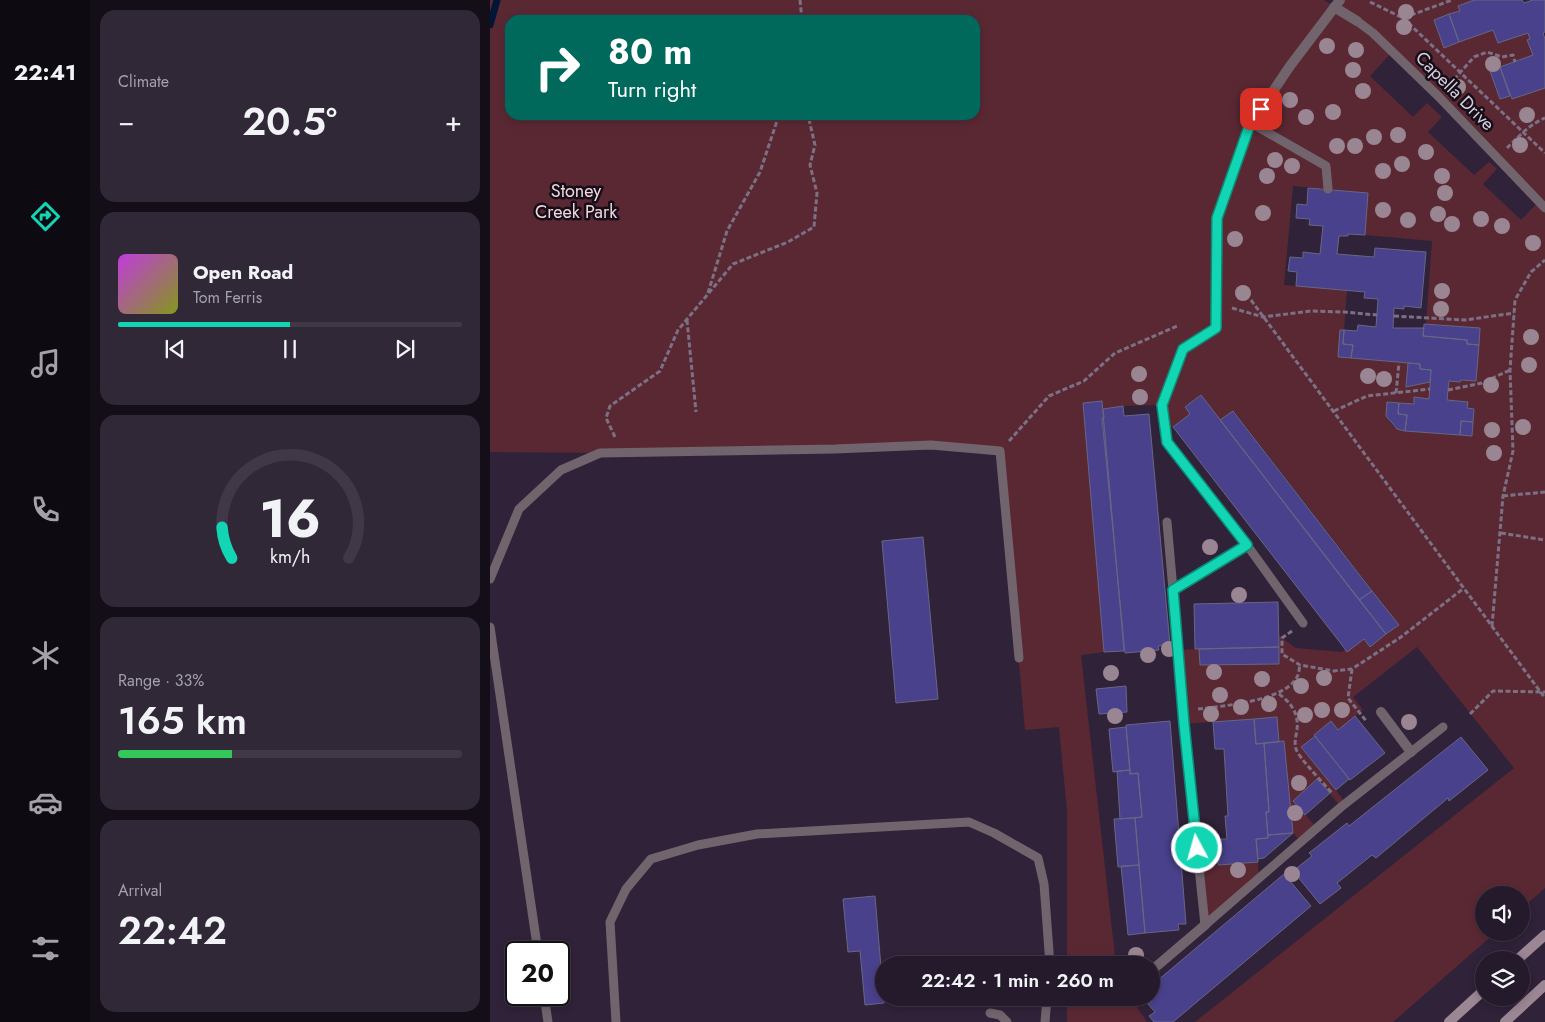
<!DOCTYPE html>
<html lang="en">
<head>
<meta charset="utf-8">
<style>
	body { margin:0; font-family:Jost,sans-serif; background:#302737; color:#f1f3f6; height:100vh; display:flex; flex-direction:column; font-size:19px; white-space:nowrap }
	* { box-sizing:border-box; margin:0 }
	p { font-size:16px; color:#a3a1a9 }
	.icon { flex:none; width:28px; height:28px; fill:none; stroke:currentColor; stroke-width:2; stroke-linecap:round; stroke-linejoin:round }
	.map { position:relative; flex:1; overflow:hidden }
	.sheet { display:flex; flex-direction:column; gap:10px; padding:10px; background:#140e18; width:400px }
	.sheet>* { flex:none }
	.guide { position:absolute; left:15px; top:15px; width:475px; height:105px; border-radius:15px; box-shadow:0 2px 8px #0003,0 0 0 1px #413847; background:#00695c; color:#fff; overflow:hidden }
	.buttons { position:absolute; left:985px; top:886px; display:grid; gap:10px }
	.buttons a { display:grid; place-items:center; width:55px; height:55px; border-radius:50%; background:#241a2b; box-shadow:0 2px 8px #0003,0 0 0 1px #413847; font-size:25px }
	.speed { position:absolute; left:15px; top:941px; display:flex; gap:10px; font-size:25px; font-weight:700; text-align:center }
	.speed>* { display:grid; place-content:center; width:65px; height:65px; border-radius:50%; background:#241a2b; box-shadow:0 2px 8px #0003,0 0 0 1px #413847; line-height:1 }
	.speed .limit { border:2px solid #111; border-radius:8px; background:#fff; color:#111 }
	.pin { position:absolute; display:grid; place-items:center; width:42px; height:42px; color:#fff; margin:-21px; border-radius:10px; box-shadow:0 2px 8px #0006 }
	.me { position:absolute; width:55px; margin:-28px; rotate:354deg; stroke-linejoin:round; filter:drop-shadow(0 0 4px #0008) }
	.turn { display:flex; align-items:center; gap:18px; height:105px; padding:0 20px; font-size:22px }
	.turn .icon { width:65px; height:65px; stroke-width:2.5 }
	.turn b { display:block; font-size:35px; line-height:42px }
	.big { font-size:38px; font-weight:600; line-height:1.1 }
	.sheet .card { flex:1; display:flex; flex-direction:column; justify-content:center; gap:8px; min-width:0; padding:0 18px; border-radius:15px; background:#302737 }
	.sheet .dial { align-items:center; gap:0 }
	.dial svg { height:130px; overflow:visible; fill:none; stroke:#413847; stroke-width:7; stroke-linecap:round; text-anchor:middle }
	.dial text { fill:#f1f3f6; stroke:none }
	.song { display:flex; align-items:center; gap:15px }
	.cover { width:60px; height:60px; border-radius:8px; background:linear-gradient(135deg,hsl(290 70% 55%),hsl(70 70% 35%)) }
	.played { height:5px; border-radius:2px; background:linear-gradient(90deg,#12d5b4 50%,#413847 50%) }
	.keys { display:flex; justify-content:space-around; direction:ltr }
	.heat { display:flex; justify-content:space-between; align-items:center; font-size:28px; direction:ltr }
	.charge { height:8px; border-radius:4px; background:linear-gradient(90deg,#34c759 33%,#413847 0) }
	.trip { position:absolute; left:385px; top:956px; width:285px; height:50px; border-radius:25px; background:#241a2b; box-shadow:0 2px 8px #0003,0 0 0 1px #413847; font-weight:600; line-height:50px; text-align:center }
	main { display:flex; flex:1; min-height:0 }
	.menu { display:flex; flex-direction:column; width:90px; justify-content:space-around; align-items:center; background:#0e0a11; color:#a3a1a9 }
	.menu .icon { width:35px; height:35px }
	.menu .selected { color:#12d5b4 }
	.menu b { font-size:22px; color:#f1f3f6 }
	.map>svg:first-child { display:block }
</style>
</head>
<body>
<main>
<nav class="menu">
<b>22:41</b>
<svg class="icon selected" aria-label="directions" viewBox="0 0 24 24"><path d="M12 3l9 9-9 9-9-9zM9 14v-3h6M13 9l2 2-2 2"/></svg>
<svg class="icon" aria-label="music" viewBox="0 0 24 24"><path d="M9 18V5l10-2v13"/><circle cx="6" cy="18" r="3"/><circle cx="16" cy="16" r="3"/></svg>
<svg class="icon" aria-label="phone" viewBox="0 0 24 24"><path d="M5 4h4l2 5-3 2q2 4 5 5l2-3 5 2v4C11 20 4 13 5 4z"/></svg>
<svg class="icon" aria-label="climate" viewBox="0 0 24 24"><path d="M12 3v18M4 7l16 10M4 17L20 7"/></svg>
<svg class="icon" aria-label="car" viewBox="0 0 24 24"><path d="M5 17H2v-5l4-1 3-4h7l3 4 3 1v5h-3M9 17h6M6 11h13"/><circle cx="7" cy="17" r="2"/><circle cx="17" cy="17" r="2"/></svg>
<svg class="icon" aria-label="filters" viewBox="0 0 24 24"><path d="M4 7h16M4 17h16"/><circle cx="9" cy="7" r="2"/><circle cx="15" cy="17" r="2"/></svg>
</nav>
<section class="sheet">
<div class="card"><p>Climate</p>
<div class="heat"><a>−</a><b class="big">20.5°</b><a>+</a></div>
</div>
<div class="card">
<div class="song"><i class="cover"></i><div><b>Open Road</b><p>Tom Ferris</p></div></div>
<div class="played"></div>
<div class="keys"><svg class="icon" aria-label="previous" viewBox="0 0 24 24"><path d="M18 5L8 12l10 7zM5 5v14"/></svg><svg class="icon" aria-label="pause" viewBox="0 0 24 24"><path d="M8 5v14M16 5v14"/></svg><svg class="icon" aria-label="next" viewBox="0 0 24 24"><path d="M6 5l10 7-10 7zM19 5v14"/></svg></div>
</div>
<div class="card dial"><svg viewBox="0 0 100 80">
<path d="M14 69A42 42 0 1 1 86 69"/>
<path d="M14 69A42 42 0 0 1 8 50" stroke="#12d5b4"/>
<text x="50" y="56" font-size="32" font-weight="700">16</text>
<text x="50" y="72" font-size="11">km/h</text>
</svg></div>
<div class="card"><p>Range · 33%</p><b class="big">165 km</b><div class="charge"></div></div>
<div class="card"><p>Arrival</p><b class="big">22:42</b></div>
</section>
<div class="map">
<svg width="1055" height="1022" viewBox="0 0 1055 1022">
	<rect width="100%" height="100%" fill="#302239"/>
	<path fill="#5a2833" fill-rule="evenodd" d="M 0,0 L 834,0 L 844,7 L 850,0 L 984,0 L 968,6 L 970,11 L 944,20 L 954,47 L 1003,30 L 1008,43 L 1038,33 L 1040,39 L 1037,40 L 1043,55 L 1000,71 L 1010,99 L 1020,96 L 1022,99 L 1055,88 L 1055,888 L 1031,909 L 1031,895 L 994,895 L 994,932 L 1005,933 L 903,1022 L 705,1022 L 1024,768 L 927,647 L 863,697 L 873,710 L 848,730 L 841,721 L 811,747 L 856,803 L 851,807 L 827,779 L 803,801 L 827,828 L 811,842 L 803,833 L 794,741 L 789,742 L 787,717 L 694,724 L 688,650 L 709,649 L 710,665 L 789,664 L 789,636 L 806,648 L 852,652 L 855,649 L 857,651 L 874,639 L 880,646 L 909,625 L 744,411 L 730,420 L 711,395 L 695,407 L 700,414 L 683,427 L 675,428 L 672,405 L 633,406 L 613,409 L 611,401 L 593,403 L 614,652 L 591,655 L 626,965 L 577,965 L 577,811 L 569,727 L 535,730 L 510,452 L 441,445 L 133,453 L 0,452 ZM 20,20 L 485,20 L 485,115 L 20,115 ZM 902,52 L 1049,201 L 1031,220 L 993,184 L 1007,169 L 999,162 L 984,175 L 938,132 L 952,117 L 937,103 L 923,117 L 880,76 ZM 803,186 L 878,193 L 875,235 L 942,241 L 936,324 L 990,328 L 986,381 L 959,381 L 957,400 L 978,402 L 977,408 L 984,409 L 982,436 L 915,431 C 898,427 896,419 897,402 L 924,404 L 924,397 L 939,399 L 940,382 L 916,387 L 918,363 L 848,357 L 850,330 L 854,330 L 857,290 L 794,285 Z
		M 768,862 L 769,878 L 715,925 L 709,866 Z
		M 577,998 L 641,998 L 657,1022 L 577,1022 Z"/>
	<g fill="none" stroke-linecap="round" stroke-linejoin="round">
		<path stroke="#011536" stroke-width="7" d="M 0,25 L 7,0"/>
	</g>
	<path fill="#4a418c" stroke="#676784" d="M 984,0 L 1032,0 L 1034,3 L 1043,0 L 1055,0 L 1055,32 L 1053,33 L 1055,39 L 1055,88 L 1022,99 L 1010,67 L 1043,55 L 1037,40 L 1040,39 L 1038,33 L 1008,43 L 1003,30 L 969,42 L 959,14 L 970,11 L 968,6 Z
		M 959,14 L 969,42 L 954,48 L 944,20 Z
		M 1010,67 L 1020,96 L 1010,99 L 1000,71 Z
		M 818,188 L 878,193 L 875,235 L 858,234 L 858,236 L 849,236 L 847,254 L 884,257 L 885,248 L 936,252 L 931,308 L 914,306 L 914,309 L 904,308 L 903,328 L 934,328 L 933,336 L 977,340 L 977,344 L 989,345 L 986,381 L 971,380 L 970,382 L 959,381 L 957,400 L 978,402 L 977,408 L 984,409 L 983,422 L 971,421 L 970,435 L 915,431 L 917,415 L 908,414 L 909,403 L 924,404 L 924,397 L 939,399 L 941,370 L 930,369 L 930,364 L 861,358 L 863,345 L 853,344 L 854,330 L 867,331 L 868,325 L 886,327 L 888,299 L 874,298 L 875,292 L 806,286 L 807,272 L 798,271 L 800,257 L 813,258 L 813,252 L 830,254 L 833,226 L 819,225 L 820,219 L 806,218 L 807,204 L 817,205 Z
		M 934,324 L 990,328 L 989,345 L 977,344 L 977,340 L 933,336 Z
		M 850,330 L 854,330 L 853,344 L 863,345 L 861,358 L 848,357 Z
		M 918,363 L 930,364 L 930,369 L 941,370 L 940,382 L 916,387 Z
		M 711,395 L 896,634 L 880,647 L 874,639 L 857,652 L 855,649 L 683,427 L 700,414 L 695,407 Z
		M 612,401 L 634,651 L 614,652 L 593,403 Z
		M 897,402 L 909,403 L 908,414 L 917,415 L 915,431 L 907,429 L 896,416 Z
		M 633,406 L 634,416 L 659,414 L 680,645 L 668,646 L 669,650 L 635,653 L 612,418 L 614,418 L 613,409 Z
		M 743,411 L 882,591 L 869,600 L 730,420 Z
		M 971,421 L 983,422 L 982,436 L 970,435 Z
		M 433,537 L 448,699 L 406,703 L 392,541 Z
		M 882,591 L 909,625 L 896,634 L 869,600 Z
		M 788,602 L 789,647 L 705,649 L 704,604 Z
		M 789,647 L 789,664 L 710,665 L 709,649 Z
		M 636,686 L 637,712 L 609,714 L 606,689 Z
		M 865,716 L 895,753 L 860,780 L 824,735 L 841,721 L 848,730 Z
		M 787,717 L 789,742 L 766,744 L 764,719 Z
		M 764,719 L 766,744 L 774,743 L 779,812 L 776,812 L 778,838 L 766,839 L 768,862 L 728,865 L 726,839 L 737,839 L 735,816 L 738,816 L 734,749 L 725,749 L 723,722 Z
		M 680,721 L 696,924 L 688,924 L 689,930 L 655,933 L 645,818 L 652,817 L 648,773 L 640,774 L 636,725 Z
		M 636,727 L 640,770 L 623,772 L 619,729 Z
		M 825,736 L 859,779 L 846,790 L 811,747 Z
		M 971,737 L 998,770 L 959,801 L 958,798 L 886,858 L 882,855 L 847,883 L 851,888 L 830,904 L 803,871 L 822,856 L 819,853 L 857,823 L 859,826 Z
		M 794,741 L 803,833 L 778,835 L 776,812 L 779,812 L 774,743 Z
		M 640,770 L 640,774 L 648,773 L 652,817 L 630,819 L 627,771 Z
		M 827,779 L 840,793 L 815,815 L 803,801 Z
		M 645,818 L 649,865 L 628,867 L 624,819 Z
		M 803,833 L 774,858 L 768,859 L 766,839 L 778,838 L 778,835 Z
		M 649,865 L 655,933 L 638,935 L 631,866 Z
		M 794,874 L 821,906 L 683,1022 L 664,1022 L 659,1016 L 665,1012 L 658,1004 L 662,1001 L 659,998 L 661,998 L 661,986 Z
		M 385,896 L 394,1003 L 375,1005 L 370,951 L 358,952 L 353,899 Z"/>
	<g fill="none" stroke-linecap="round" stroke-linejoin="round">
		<path stroke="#7c7184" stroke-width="3" stroke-dasharray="5 2.5" stroke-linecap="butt" d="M 310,0 L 312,20
			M 880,2 L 913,18 L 962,0
			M 913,18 L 1055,153
			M 959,85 L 984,57 L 997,52 L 1012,57 L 1023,55 L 1025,62
			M 1017,148 C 1028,137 1040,124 1055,118
			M 218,293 L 237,231 L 270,172 L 289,115
			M 761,300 L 1055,698
			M 742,308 L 773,317 L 821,311 L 854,312 L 887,315
			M 904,316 L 975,320 L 1024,313
			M 197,320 L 206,412
			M 958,390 L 992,383 L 1020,370
			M 906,393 L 909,363
			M 844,411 L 877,396 L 940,389
			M 125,437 L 116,418 L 120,406 L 170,371 L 188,330 L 243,264 L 298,242 L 324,227 L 327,193 L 320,165 L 325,145 L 318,115
			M 519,441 L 559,396 L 594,381 L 625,353 L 687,326
			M 1013,496 L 1055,492
			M 1011,533 L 1055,540
			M 1002,626 L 1013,496 L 1023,451 L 1020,370 L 1025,300 L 1041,272 L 1055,260
			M 802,631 L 792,638 L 792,654 L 810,665 L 844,671 L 862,669 L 911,637 L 974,588
			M 862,669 L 858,698 L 877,722
			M 789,694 C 801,703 809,713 807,730 C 806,736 804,742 806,749 C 808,757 836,786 843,794
			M 708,709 C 733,706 795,701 807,677 C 809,674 809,669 810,665
			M 980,714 L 1003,691 L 1055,692"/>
		<path stroke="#72646d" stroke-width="9" d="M 867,21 L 883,33 L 949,97 L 1055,208
			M 761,123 L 836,166 L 838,189
			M 726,328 L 693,349 L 672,405 L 677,442 L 757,545 L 683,590 L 694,724 L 715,925 L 851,807 L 953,727
			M 677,522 L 683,590
			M 757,545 L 813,623
			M 0,579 L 29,509 L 71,470 L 110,453 L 345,449 L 441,445 L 510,451 L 529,658
			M 0,627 L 48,952
			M 54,995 L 58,1022
			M 500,1013 L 510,1015 L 517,1022
			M 126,1022 L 120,922 L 136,889 L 161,859 L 208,845 L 267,834 L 479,822 L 504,833 L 548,858 L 554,884 L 560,965
			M 555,1022 L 557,998"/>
		<path stroke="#72646d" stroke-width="10" d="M 844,7 L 867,21
			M 726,328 L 727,218 L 759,127 L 800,66 L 850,0
			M 891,712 L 921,752
			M 661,971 L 715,925"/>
		<path stroke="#9b8693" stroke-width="10" d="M 1027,960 L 1055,935
			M 959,1022 L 994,990
			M 1015,1022 L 1055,985"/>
	</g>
	<g fill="#9a8692">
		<circle cx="916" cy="12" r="8"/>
		<circle cx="914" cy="27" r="8"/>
		<circle cx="837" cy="46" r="8"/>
		<circle cx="866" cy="50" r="8"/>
		<circle cx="1003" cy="64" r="8"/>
		<circle cx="863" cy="70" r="8"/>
		<circle cx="968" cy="87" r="8"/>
		<circle cx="873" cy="91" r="8"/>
		<circle cx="800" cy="100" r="8"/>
		<circle cx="843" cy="112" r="8"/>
		<circle cx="1037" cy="115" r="8"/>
		<circle cx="816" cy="117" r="8"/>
		<circle cx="908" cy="135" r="8"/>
		<circle cx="884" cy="137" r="8"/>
		<circle cx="1030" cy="145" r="8"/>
		<circle cx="847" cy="146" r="8"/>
		<circle cx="865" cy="146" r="8"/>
		<circle cx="936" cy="152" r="8"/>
		<circle cx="785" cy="160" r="8"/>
		<circle cx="912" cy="164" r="8"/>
		<circle cx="802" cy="166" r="8"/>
		<circle cx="893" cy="171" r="8"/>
		<circle cx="777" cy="176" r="8"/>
		<circle cx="952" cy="176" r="8"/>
		<circle cx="955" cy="193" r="8"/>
		<circle cx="893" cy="210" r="8"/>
		<circle cx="773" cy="213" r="8"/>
		<circle cx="948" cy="214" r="8"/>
		<circle cx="991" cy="219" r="8"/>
		<circle cx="918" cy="220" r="8"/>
		<circle cx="962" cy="224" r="8"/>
		<circle cx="1012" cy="226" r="8"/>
		<circle cx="745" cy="239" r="8"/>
		<circle cx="1043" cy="243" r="8"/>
		<circle cx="952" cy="291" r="8"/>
		<circle cx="753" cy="293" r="8"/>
		<circle cx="951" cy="309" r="8"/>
		<circle cx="1041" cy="337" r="8"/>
		<circle cx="1039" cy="365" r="8"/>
		<circle cx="649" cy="374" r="8"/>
		<circle cx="878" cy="376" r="8"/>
		<circle cx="894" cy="379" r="8"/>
		<circle cx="1001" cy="385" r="8"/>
		<circle cx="650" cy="397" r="8"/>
		<circle cx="1033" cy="427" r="8"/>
		<circle cx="1002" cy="430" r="8"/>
		<circle cx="1004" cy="453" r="8"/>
		<circle cx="720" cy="547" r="8"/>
		<circle cx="749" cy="595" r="8"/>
		<circle cx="679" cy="649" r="8"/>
		<circle cx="658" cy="655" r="8"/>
		<circle cx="724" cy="672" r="8"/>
		<circle cx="621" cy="673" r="8"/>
		<circle cx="834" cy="678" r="8"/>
		<circle cx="772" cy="679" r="8"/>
		<circle cx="811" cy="686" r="8"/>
		<circle cx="730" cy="695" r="8"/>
		<circle cx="779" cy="704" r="8"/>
		<circle cx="751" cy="707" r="8"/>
		<circle cx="832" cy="710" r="8"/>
		<circle cx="852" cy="710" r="8"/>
		<circle cx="721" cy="714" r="8"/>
		<circle cx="815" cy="715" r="8"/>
		<circle cx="625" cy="716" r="8"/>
		<circle cx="919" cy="722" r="8"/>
		<circle cx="809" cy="783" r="8"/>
		<circle cx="805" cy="813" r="8"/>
		<circle cx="748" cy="870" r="8"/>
		<circle cx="802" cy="874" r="8"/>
		<circle cx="646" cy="955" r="8"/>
	</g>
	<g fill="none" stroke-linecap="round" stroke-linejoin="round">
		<g stroke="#0c8a75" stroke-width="12">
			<path id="route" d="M 707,848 L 694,724 L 683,590 L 757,545 L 677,442 L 672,405 L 693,349 L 726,328 L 727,218 L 759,127 L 771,109"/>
		</g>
		<use href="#route" stroke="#12d5b4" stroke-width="9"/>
	</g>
	<g text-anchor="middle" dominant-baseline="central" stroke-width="5" stroke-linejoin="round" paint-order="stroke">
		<g font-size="18" fill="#d7cedd" stroke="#150e19">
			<text transform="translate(965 91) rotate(45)">Capella Drive</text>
		</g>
		<g font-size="18" fill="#f1d7db" stroke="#150e19">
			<text x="86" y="191">Stoney<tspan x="86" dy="21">Creek Park</tspan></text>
		</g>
	</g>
</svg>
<div class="buttons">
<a><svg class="icon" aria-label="sound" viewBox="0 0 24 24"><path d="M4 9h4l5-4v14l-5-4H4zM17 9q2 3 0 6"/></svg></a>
<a><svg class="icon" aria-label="layers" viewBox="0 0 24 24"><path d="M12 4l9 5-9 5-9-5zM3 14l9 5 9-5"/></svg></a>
</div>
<div class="speed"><div class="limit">20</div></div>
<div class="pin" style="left:771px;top:109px;background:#d93025"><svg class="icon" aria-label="arrive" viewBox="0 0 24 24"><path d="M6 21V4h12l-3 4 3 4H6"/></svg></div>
<svg class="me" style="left:707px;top:848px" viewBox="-20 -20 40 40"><circle r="17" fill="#12d5b4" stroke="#fff" stroke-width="3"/><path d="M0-11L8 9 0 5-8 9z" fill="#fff"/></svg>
<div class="trip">22:42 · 1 min · 260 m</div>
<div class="guide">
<div class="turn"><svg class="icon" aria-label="right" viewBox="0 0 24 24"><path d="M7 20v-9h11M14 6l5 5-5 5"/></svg><div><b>80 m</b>Turn right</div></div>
</div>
</div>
</main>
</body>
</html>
